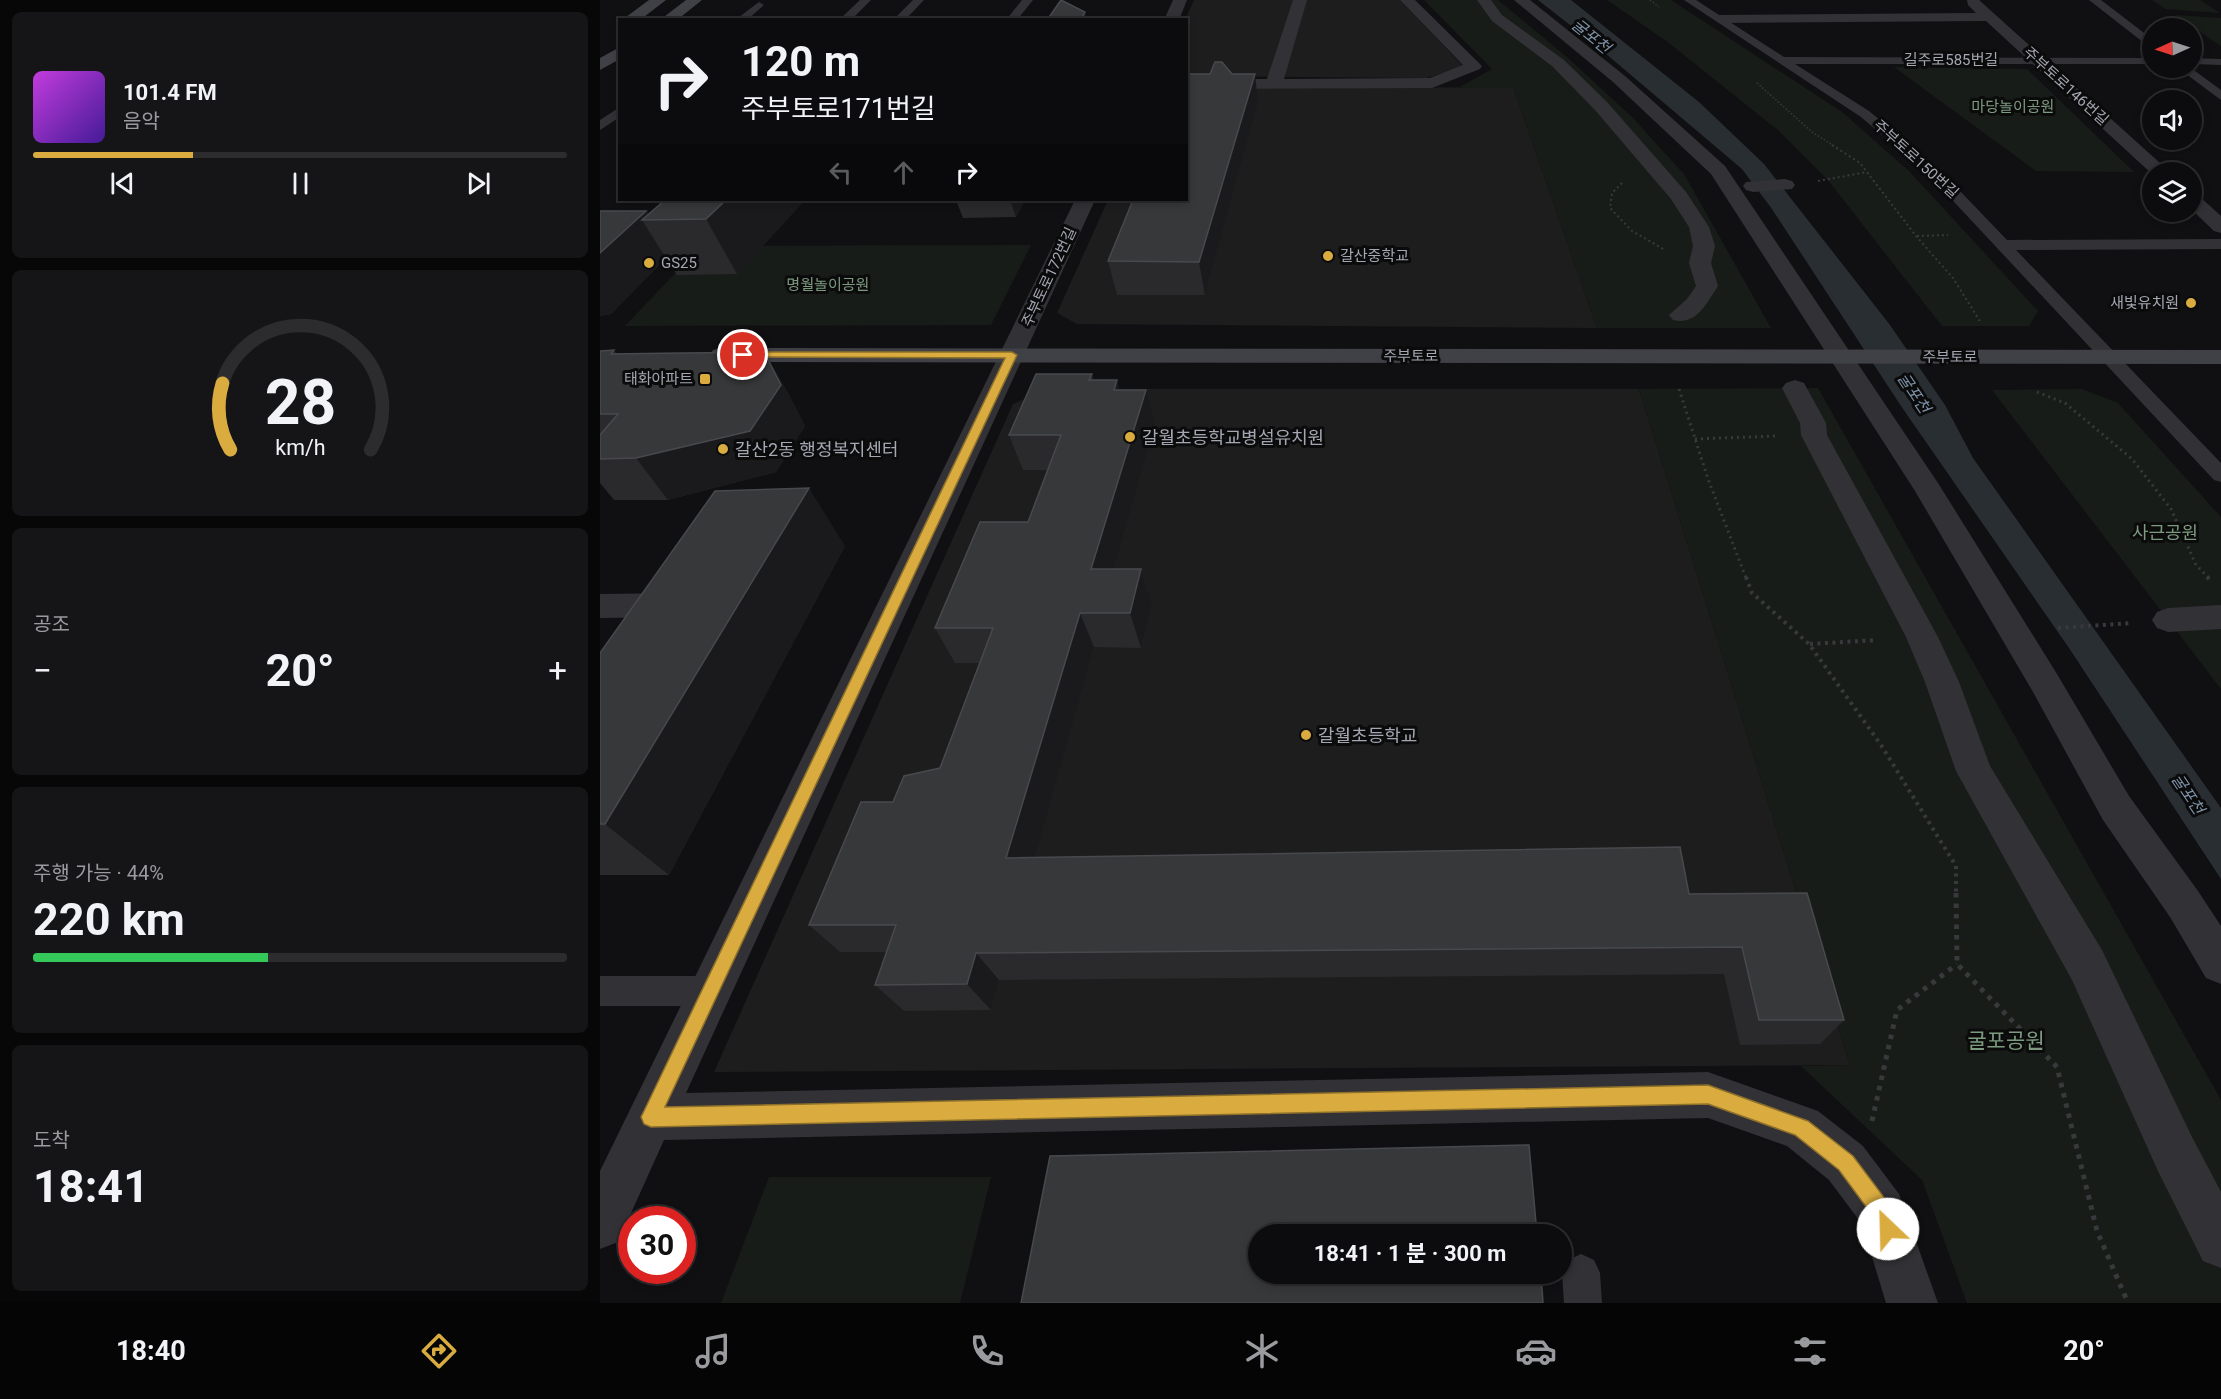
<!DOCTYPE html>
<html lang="ko">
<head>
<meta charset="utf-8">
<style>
	body { margin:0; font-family:Roboto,"Noto Sans KR",sans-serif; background:#151517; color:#f1f3f6; height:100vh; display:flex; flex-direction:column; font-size:22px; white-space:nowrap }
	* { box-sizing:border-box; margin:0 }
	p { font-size:20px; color:#9a9b9e }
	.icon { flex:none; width:33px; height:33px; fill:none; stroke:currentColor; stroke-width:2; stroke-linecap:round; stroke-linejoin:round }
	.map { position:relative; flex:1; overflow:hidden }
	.panel { display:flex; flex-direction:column; gap:12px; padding:12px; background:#070708; width:600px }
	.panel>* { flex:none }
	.banner { position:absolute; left:18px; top:18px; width:570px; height:183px; border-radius:0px; box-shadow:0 3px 9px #0003,0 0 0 2px #2c2c2e; background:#0c0c0e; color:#f1f3f6; overflow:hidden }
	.needle { width:39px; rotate:267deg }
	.buttons { position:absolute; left:1542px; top:18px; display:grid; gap:12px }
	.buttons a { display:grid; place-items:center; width:60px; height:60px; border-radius:50%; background:#0c0c0e; box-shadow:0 3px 9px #0003,0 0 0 2px #2c2c2e; font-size:30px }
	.speed { position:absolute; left:18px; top:1206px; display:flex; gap:12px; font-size:30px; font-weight:700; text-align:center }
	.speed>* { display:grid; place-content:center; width:78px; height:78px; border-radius:50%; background:#0c0c0e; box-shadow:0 3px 9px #0003,0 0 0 2px #2c2c2e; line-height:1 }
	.speed .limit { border:9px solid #d22; background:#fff; color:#111 }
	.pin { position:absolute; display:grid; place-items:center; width:51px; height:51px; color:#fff; margin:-26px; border:3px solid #fff; border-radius:50%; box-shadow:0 2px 6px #0007 }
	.me { position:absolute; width:66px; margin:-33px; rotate:336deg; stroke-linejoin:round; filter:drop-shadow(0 0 4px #0008) }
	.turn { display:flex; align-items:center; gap:21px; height:126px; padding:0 24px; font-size:27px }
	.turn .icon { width:78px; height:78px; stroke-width:2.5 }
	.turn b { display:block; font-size:42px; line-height:51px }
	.lanes { display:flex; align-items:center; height:57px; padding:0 24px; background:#0003; justify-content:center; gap:30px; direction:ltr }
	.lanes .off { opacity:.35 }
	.big { font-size:45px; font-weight:700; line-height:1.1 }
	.panel .tile { flex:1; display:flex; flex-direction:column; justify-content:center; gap:9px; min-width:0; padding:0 21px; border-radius:9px; background:#151517 }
	.panel .dial { align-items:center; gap:0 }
	.dial svg { height:156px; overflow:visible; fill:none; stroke:#2c2c2e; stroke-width:7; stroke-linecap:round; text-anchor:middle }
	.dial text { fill:#f1f3f6; stroke:none }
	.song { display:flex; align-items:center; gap:18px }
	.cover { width:72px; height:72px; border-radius:9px; background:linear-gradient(135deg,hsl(290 70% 55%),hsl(260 70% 35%)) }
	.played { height:6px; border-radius:3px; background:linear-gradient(90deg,#daac40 30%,#2c2c2e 30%) }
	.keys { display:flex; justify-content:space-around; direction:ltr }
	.heat { display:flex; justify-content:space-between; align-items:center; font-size:33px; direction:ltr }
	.charge { height:9px; border-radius:4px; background:linear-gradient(90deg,#34c759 44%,#2c2c2e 0) }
	.trip { position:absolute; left:648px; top:1224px; width:324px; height:60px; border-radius:30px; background:#0c0c0e; box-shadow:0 3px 9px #0003,0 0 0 2px #2c2c2e; font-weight:700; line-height:60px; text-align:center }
	.tab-bar { display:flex; height:96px; justify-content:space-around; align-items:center; background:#050506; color:#9a9b9e }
	.tab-bar .icon { width:42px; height:42px }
	.tab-bar .current { color:#daac40 }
	.tab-bar b { font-size:27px; color:#f1f3f6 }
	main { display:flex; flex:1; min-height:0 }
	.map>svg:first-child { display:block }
</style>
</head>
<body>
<main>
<section class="panel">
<div class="tile">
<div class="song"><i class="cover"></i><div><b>101.4 FM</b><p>음악</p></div></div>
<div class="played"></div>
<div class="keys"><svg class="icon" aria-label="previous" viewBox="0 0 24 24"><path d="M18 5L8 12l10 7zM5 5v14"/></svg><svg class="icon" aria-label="pause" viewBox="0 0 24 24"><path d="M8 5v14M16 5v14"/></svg><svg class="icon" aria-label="next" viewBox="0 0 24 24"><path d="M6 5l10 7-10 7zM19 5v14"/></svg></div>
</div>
<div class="tile dial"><svg viewBox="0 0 100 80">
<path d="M14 69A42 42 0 1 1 86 69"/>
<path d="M14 69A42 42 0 0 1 10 35" stroke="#daac40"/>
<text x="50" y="56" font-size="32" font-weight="700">28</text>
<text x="50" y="72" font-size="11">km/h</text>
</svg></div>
<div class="tile"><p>공조</p>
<div class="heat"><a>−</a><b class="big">20°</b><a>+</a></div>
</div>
<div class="tile"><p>주행 가능 · 44%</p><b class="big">220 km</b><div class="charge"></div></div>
<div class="tile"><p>도착</p><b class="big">18:41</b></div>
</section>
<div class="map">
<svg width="1621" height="1303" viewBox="0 0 1621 1303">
	<rect width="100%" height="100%" fill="#101012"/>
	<path fill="#1d1d1e" d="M 594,0 L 800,0 L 864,67 L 826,78 L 587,76 L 585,20 Z
		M 913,87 L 997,328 L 477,324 L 457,313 L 508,200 L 586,200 L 587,89 Z
		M 447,389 L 1039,389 L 1250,1065 L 114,1072 L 413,404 Z"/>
	<path fill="#171c18" d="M 824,0 L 898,0 L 968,58 L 1032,117 L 1084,174 L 1171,328 L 997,328 L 913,87 L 858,88 L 892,69 Z
		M 1007,0 L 1071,0 L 1242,112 L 1309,171 L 1438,311 L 1429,326 L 1342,326 L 1227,179 L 1179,131 L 1069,43 Z
		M 1552,0 L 1600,0 L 1620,13 L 1566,9 Z
		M 1575,15 L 1621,18 L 1621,46 Z
		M 1294,67 L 1427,69 L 1534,172 L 1436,171 Z
		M 431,245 L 391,325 L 25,326 L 101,246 Z
		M 1218,388 L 1621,1100 L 1621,1303 L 1367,1303 L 1322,1180 L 1201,1066 L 1250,1065 L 1039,389 Z
		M 1482,389 L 1518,403 L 1621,517 L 1621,689 L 1392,390 Z
		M 169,1177 L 391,1177 L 360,1303 L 121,1303 Z"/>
	<path fill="#292e33" d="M 938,0 L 971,0 L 1099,102 L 1164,164 L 1290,325 L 1345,405 L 1373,458 L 1621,808 L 1621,879 L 1469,648 L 1301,406 L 1172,209 L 1142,169 L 992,42 Z"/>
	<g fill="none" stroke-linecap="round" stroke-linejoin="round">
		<path stroke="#38393d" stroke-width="1.5" stroke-dasharray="1.5 2" stroke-linecap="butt" d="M 1050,0 L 1059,7
			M 1157,83 L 1212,132 L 1234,146"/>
		<path stroke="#38393d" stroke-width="2" stroke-dasharray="2 3" stroke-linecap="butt" d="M 1232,145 L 1260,163 L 1316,236 L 1353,278 L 1381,323
			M 1218,181 L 1267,172
			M 1022,183 L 1012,193 L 1010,208 L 1032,231 L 1065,250
			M 1317,236 L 1348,235"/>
		<path stroke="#38393d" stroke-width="3" stroke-dasharray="2 4" stroke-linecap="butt" d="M 1079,389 L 1108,479 L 1146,578
			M 1437,392 L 1465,403 L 1532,459 L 1571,509 L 1596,565 L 1609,578
			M 1095,439 L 1175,436"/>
		<path stroke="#38393d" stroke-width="4" stroke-dasharray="3 4.5" stroke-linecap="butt" d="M 1146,577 L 1152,593 L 1209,644 L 1281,745 L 1356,866 L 1356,894
			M 1607,577 L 1610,580
			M 1458,628 L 1532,623
			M 1210,644 L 1277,640"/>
		<path stroke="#38393d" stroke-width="5" stroke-dasharray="4.5 6" stroke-linecap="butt" d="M 1356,893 L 1357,964 L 1457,1067 L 1497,1231 L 1528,1303
			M 1272,1121 L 1297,1010 L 1357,964"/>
		<path fill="#323236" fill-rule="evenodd" d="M 260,0 L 271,0 L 251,20 L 239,20 Z
			M 313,0 L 324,0 L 305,20 L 293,20 Z
			M 422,0 L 433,0 L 417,20 L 406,20 Z
			M 1084,0 L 1096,0 L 1184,57 L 1552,58 L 1552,64 L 1195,64 L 1269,111 L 1337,167 L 1407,240 L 1621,239 L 1621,249 L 1416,250 L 1621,463 L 1621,482 L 1614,480 L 1327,173 L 1261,117 Z
			M 1489,0 L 1501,0 L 1552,39 L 1552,47 L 1548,46 Z
			M 159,2 L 164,5 L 147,20 L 135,20 Z
			M 1592,58 L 1621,59 L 1621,65 L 1592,64 Z
			M 1578,68 L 1591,68 L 1621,90 L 1621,100 Z
			M 20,107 L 20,117 L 0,130 L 0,120 Z
			M 0,976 L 110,976 L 121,980 L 126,991 L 121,1002 L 110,1006 L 0,1006 Z
			M 981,1254 L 994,1260 L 1000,1273 L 1002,1303 L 964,1303 L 962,1273 L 968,1260 Z"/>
		<path fill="#323236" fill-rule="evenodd" d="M 573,0 L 587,0 L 579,20 L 564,20 Z
			M 693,0 L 707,0 L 684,79 L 830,78 L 863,65 L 800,0 L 815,0 L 882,66 L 880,69 L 832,88 L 586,89 L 586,79 L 667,79 Z
			M 877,0 L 891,0 L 902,15 L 964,60 L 1007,102 L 1086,192 L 1109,227 L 1115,246 L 1111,263 L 1118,286 C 1107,303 1096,326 1073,320 L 1069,315 L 1087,299 L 1096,286 L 1089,263 L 1093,246 L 1089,227 L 1071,199 L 995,110 L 952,66 L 892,21 Z
			M 914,0 L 930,0 L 1025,76 L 1125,166 L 1338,483 L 1457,674 L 1529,796 L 1598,891 L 1621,926 L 1621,984 L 1606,978 L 1570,917 L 1503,820 L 1433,692 L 1315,491 L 1111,174 L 1013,82 Z
			M 1367,0 L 1379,0 L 1570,172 L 1552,172 L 1552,174 L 1386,21 L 1120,23 L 1113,19 L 1120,15 L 1376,13 L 1368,5 Z
			M 1185,179 L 1192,181 L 1195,185 L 1192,189 L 1153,192 L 1146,190 L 1143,186 L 1146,182 Z
			M 1592,194 L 1599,196 L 1621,216 L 1621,233 L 1614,231 L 1592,210 Z
			M 475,200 L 495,200 L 86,1093 L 1108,1072 L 1218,1111 L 1263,1146 L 1299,1194 L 1338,1303 L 1286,1303 L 1262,1224 L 1229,1180 L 1187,1146 L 1108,1118 L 64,1140 L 18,1242 L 0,1249 L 0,1171 Z
			M 1195,380 L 1204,383 L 1226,423 L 1227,435 L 1338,637 L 1359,682 L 1390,766 L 1502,950 L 1592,1137 L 1621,1192 L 1621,1268 L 1603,1261 L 1558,1171 L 1472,980 L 1356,771 L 1325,682 L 1306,637 L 1201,435 L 1200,423 L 1182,388 L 1186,383 Z
			M 78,593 L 89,597 L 94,605 L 89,613 L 78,617 L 0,618 L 0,594 Z
			M 1621,605 L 1621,629 L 1568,632 L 1557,628 L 1552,620 L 1557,612 L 1568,608 Z"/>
		<path fill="#404146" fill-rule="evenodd" d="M 49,0 L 66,0 L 40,20 L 22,20 Z
			M 86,0 L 102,0 L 77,20 L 60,20 Z
			M 20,47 L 20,59 L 0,70 L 0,58 Z
			M 122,348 L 1621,350 L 1621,364 L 122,362 L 113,360 L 110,355 L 113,350 Z"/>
	</g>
	<path fill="#2a2a2c" d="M 658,103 L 605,295 L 517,295 L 508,261 Z
		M 65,200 L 205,200 L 137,274 L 77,275 L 66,258 L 11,314 L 0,316 L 0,211 L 46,211 L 49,214 Z
		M 356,200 L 425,200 L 416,217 L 363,218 Z
		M 14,350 L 16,353 L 164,352 L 188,393 L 205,426 L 176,472 L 68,500 L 14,500 L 0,483 L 0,351 Z
		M 492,374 L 493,380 L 520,390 L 555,425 L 514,569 L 541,569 L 552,604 L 541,648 L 494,647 L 434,858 L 1089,894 L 1244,1020 L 1220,1044 L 1140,1045 L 1124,974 L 399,980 L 391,1010 L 304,1011 L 275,985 L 286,952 L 240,952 L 209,925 L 293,802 L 340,768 L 380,663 L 355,663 L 335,628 L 428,522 L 447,470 L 423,470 L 409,435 Z
		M 245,546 L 69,875 L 0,875 L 0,653 Z"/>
	<path fill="#1a1a1c" d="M 485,12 L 487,20 L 481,20 Z
		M 655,74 L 658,103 L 605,295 L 599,262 Z
		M 126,200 L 205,200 L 137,274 L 106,219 Z
		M 410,200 L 425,200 L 416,217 Z
		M 46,211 L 52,220 L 42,220 L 66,258 L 11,314 L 0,316 L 0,253 Z
		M 164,352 L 188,393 L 205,426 L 176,472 L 68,500 L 36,458 Z
		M 517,380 L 527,416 L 514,390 Z
		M 546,390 L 555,425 L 504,604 L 491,569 Z
		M 209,488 L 245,546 L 69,875 L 5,824 Z
		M 541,569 L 552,604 L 541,648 L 530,613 Z
		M 480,613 L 494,647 L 426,888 L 406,858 Z
		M 376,953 L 399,980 L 391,1010 L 367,984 Z"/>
	<path fill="#37383a" stroke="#48494d" stroke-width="1.5" d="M 461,0 L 485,12 L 481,20 L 447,20 Z
		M 615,62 L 622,62 L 632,74 L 655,74 L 599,262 L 508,261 L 533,200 L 586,200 L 586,74 L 610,74 Z
		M 65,200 L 126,200 L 106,219 L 42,220 Z
		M 0,211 L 46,211 L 0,253 Z
		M 14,350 L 11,354 L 164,352 L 181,385 L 150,431 L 36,458 L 0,459 L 0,435 L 18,414 L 0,414 L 0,351 Z
		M 436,374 L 492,374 L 489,380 L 517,380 L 514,390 L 546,390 L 491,569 L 541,569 L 530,613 L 480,613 L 406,858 L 1080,847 L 1089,894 L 1207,893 L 1244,1020 L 1159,1020 L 1142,947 L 376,953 L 367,984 L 275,985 L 296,925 L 209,925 L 261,802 L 293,802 L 304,776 L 340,768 L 393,628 L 335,628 L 380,522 L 428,522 L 461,435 L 409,435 Z
		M 209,488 L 5,824 L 0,824 L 0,653 L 115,491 Z
		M 929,1145 L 937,1234 L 658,1234 L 658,1274 L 941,1274 L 943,1303 L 421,1303 L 450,1156 Z"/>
	<path fill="#daac40" stroke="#8e702a" stroke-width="1.5" d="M 143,352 L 412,352 L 417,355 L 65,1107 L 1108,1085 L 1208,1121 L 1253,1156 L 1289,1204 L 1298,1229 L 1295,1237 L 1288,1240 L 1280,1237 L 1273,1216 L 1239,1170 L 1195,1135 L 1108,1104 L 51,1127 L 44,1124 L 41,1117 L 44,1111 L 405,358 L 140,357 L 140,353 Z"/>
	<g fill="#daac40" stroke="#0c0b0c" stroke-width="2">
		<circle cx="728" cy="256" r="6"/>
		<circle cx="49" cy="263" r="6"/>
		<circle cx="1591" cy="303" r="6"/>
		<rect x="99" y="373" width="12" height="12" rx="3"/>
		<circle cx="530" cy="437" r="6"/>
		<circle cx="123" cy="449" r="6"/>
		<circle cx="706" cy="735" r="6"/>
	</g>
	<g text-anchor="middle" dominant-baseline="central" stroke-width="6" stroke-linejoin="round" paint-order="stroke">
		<g font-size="15" fill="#a3a7b1" stroke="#0c0b0c">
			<text x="1351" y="60">길주로585번길</text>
			<text transform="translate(1466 86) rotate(42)">주부토로146번길</text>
			<text transform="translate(1316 159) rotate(42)">주부토로150번길</text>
			<text transform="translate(449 277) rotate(-65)">주부토로172번길</text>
			<text x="811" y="356">주부토로</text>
			<text x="1350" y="357">주부토로</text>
		</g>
		<g font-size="15" fill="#7c9a7f" stroke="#0c0b0c">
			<text x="1413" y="107">마당놀이공원</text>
			<text x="228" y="285">명월놀이공원</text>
		</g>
		<g font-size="15" fill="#a3a7b1" stroke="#0c0b0c" text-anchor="start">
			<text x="740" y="256">갈산중학교</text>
			<text x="61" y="263">GS25</text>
			<text x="1579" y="303" text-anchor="end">새빛유치원</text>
			<text x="93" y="379" text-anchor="end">태화아파트</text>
		</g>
		<g font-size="16" font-style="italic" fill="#7e93a8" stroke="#0c0b0c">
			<text transform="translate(991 36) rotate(39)">굴포천</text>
			<text transform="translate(1314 393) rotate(56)">굴포천</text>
			<text transform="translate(1588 794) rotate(56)">굴포천</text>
		</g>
		<g font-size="18" fill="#a3a7b1" stroke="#0c0b0c" text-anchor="start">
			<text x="542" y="437">갈월초등학교병설유치원</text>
			<text x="135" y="449">갈산2동 행정복지센터</text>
			<text x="718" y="735">갈월초등학교</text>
		</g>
		<g font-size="18" fill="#7c9a7f" stroke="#0c0b0c">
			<text x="1565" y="532">사근공원</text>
		</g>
		<g font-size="21" fill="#7c9a7f" stroke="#0c0b0c">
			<text x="1406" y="1041">굴포공원</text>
		</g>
	</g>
</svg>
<div class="buttons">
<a><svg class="needle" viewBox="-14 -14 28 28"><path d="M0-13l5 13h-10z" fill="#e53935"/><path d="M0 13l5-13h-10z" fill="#9a9b9e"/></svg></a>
<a><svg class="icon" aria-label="sound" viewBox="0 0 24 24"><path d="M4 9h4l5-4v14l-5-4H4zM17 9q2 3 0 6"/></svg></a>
<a><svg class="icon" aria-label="layers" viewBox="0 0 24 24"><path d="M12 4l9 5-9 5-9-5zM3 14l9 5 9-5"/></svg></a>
</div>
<div class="speed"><div class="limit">30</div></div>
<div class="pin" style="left:143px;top:355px;background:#d93025"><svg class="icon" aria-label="arrive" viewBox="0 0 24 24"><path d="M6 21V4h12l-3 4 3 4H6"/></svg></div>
<svg class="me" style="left:1288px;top:1229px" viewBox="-20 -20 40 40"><circle r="19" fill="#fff"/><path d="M0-13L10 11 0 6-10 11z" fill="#daac40"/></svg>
<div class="trip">18:41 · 1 분 · 300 m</div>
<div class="banner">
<div class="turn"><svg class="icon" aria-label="right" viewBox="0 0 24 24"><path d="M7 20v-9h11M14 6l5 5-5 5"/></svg><div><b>120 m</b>주부토로171번길</div></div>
<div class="lanes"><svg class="icon off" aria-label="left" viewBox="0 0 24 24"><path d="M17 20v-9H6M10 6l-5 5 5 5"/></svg><svg class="icon off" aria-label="ahead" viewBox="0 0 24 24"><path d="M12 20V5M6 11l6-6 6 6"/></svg><svg class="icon" aria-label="right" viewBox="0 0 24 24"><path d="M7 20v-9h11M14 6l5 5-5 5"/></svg></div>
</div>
</div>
</main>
<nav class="tab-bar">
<b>18:40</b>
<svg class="icon current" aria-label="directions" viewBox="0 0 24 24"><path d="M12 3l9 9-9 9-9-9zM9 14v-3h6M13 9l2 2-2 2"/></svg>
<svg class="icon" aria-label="music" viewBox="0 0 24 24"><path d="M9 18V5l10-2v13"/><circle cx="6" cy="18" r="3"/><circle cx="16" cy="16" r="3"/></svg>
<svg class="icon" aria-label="phone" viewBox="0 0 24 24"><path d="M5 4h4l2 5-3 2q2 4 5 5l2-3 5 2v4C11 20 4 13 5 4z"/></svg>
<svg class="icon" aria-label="climate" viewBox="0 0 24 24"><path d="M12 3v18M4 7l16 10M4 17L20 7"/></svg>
<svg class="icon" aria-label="car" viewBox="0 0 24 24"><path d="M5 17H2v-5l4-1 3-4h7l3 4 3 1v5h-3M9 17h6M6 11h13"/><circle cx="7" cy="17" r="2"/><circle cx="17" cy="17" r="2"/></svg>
<svg class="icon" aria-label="filters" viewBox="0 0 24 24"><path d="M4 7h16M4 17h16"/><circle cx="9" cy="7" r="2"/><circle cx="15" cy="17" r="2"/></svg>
<b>20°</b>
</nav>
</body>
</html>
